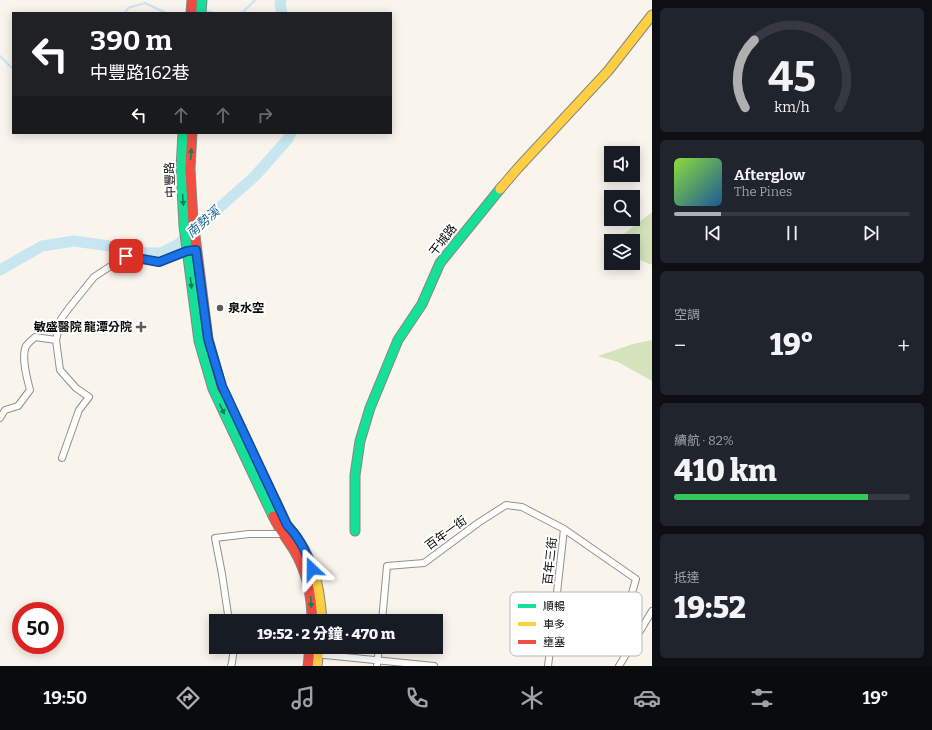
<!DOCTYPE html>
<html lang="zh-TW">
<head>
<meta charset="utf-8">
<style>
	body { margin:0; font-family:Bitter,"Noto Sans TC",serif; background:#20242c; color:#f1f3f6; height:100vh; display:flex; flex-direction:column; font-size:15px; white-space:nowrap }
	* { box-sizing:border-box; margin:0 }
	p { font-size:13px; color:#9ea1a6 }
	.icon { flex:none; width:22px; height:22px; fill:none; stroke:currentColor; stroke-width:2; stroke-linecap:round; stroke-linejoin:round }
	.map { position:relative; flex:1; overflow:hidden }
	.sheet { display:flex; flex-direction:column; gap:8px; padding:8px; background:#0d0f14; width:280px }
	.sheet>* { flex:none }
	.guide { position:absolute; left:12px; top:12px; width:380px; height:122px; border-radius:0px; box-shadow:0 2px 10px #0003; background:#202124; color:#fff; overflow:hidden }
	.buttons { position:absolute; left:604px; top:146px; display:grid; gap:8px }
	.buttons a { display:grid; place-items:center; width:36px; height:36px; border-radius:0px; background:#171b24; box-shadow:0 2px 10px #0003; font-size:20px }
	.speed { position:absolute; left:12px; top:602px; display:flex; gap:8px; font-size:20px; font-weight:700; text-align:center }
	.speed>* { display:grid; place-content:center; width:52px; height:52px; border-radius:50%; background:#171b24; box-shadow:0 2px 10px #0003; line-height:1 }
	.speed .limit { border:6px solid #d22; background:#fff; color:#111 }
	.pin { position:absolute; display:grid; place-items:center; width:34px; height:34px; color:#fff; margin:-17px; border-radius:8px; box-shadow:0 2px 6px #0006 }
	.me { position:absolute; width:44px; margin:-22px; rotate:337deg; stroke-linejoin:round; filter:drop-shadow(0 0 3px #0008) }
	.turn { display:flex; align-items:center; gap:14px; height:84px; padding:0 12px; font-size:18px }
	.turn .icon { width:52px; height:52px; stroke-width:2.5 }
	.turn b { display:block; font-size:28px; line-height:34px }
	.lanes { display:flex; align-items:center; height:38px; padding:0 12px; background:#0003; justify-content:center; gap:20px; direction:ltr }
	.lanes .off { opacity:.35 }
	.big { font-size:30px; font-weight:800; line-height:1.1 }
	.sheet .card { flex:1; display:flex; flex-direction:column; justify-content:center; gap:6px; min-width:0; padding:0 14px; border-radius:6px; background:#20242c }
	.sheet .dial { align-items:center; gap:0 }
	.dial svg { height:104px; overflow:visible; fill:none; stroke:#363941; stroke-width:7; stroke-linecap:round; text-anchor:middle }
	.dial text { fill:#f1f3f6; stroke:none }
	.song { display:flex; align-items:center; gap:12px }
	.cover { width:48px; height:48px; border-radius:6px; background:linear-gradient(135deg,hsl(90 70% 55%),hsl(210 70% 35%)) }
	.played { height:4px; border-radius:2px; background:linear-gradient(90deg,#afafaf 20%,#363941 20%) }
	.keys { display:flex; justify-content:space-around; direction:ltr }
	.heat { display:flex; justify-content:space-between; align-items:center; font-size:22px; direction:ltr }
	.charge { height:6px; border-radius:3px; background:linear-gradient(90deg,#34c759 82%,#363941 0) }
	.trip { position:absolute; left:209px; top:614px; width:234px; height:40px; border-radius:0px; background:#171b24; box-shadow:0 2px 10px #0003; font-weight:800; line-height:40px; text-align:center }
	.menu { display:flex; height:64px; justify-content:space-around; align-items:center; background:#090b0e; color:#9ea1a6 }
	.menu .icon { width:28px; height:28px }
	.menu .on { color:#afafaf }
	.menu b { font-size:18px; color:#f1f3f6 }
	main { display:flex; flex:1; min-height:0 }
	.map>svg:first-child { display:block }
</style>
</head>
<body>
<main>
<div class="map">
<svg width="652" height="666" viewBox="0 0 652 666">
	<rect width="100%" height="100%" fill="#f9f5ed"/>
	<path fill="#d5e3bd" d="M 652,212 L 652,265 L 633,257 L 633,241 L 615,241 Z
		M 652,340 L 652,381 L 618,362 L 598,356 L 633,344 Z"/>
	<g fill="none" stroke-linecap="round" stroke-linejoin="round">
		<path stroke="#c7e6f0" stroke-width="2" d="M 205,12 L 208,11 L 214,13
			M 125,13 L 128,8 L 145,3 L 166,13
			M 242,13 L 255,0
			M 0,56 L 13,69"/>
		<path stroke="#c7e6f0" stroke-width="11" d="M 281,0 L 280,4 L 282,13
			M 0,270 L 42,246 L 74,241 L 124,248 L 144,253 L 161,253 L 177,245 L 255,176 L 287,140 L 291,133"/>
		<g stroke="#92908c" stroke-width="8">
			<path id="street" d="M 0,418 L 5,410 L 18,406 L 30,390 C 27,379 21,357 26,346 C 28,343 32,340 35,337 L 56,340
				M 62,458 L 79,410 L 89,397 L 76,388 L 60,370 L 56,340 L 61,319 L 69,308 L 94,277 L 126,256 L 159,262 L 187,251 L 196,250
				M 229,621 L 222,574 L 215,538 L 249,534 L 283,534
				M 382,621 L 387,566 L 424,563 L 478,523 L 506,505 L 522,507 L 564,529 L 636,579 L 630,600 L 617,620 L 555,611
				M 315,654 L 434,666
				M 231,666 L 232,663 L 234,647
				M 377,666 L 379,647
				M 548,666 L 555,611 L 564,529
				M 619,666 L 652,611"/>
		</g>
		<g stroke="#888683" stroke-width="11">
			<path id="fast" d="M 201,13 L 202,0
				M 183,133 L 181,169 L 184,226 L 199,341 L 213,389 L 273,516
				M 222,389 L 287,525 L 298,539 L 304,549
				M 355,531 L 355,475 L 360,441 L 370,408 L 398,340 L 422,304 L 440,263 L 500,189"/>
		</g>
		<g stroke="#888683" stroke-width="11">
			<path id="slow" d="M 500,189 L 518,168 L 608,71 L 652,15
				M 304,549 C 317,573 320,594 322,621
				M 317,666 L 319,647"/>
		</g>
		<g stroke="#888683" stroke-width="11">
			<path id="jam" d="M 191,13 L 192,0
				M 192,133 L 190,169 L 193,220 L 208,339 L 222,389
				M 273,516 C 279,529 287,539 294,550 C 307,572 312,595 312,621
				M 308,666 L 310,647"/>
		</g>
		<use href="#street" stroke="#fefefc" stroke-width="6"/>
		<use href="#fast" stroke="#16e098" stroke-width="9"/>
		<use href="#slow" stroke="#ffcf43" stroke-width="9"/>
		<use href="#jam" stroke="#f24e42" stroke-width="9"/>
	</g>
	<defs><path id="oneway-solid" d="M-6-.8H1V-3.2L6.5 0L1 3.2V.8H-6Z"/></defs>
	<g fill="#118058">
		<use href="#oneway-solid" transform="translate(191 154) rotate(-86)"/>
		<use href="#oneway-solid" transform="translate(183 200) rotate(86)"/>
		<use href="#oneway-solid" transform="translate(191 283) rotate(83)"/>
		<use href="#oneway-solid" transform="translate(222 409) rotate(65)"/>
		<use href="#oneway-solid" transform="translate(311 602) rotate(86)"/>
	</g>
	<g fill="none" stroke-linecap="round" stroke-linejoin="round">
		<g stroke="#114b97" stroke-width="10">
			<path id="route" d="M 126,256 L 159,262 L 187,251 L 196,250 L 208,339 L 222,386 L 287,525 C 299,537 307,553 312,569"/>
		</g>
		<use href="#route" stroke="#1a73e8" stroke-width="7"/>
	</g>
	<g fill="#5e5c59" stroke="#fff" stroke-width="1.5">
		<circle cx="220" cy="308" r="4"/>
		<path d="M139 321h4v4h4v4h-4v4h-4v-4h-4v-4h4z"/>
	</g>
	<g text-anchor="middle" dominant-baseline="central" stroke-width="4" stroke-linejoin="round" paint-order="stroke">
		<g font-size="12" fill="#0a0a0a" stroke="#fff">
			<text transform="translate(170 180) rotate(-92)">中豐路</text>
			<text transform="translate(443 240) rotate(-52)">干城路</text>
			<text transform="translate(446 533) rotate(-36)">百年一街</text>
			<text transform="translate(550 561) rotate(-84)">百年三街</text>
		</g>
		<g font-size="12" font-weight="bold" fill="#0a0a0a" stroke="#fff" text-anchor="start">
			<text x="228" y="308">泉水空</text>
			<text x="132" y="327" text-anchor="end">敏盛醫院 龍潭分院</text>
		</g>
		<g font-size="13" font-style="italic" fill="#1d6a92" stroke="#fff">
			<text transform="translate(203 222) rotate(-41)">南勢溪</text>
		</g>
	</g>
	<rect x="510" y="592" width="132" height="64" rx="6" fill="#fff" stroke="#b6b6b6" stroke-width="1"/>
	<rect x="518" y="604" width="18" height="4" fill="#16e098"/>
	<rect x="518" y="622" width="18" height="4" fill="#ffcf43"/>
	<rect x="518" y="640" width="18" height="4" fill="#f24e42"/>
	<g font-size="11" fill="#0a0a0a">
		<text x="543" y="610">順暢</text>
		<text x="543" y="628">車多</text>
		<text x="543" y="646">壅塞</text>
	</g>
</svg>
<div class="buttons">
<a><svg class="icon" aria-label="sound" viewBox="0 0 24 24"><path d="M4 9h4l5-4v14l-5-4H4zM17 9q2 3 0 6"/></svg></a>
<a><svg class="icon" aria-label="search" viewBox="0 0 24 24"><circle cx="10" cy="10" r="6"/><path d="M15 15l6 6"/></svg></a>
<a><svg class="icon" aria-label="layers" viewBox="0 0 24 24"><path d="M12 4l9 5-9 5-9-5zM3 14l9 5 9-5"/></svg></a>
</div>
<div class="speed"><div class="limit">50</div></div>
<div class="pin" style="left:126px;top:256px;background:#d93025"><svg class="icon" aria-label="arrive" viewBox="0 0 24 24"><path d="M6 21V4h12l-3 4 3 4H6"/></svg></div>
<svg class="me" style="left:312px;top:569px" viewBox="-20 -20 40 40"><path d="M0-17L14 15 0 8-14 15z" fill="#1a73e8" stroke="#fff" stroke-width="4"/></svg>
<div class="trip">19:52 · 2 分鐘 · 470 m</div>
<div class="guide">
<div class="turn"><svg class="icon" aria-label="left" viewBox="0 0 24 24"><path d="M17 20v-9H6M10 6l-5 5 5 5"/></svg><div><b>390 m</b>中豐路162巷</div></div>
<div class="lanes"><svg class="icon" aria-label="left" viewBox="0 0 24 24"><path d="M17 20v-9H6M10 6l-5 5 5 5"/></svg><svg class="icon off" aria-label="ahead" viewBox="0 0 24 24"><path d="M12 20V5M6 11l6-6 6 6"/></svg><svg class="icon off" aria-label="ahead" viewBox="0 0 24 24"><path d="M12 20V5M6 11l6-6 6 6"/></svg><svg class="icon off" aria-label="right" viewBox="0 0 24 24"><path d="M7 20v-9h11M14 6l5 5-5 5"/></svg></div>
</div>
</div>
<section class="sheet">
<div class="card dial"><svg viewBox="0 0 100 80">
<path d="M14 69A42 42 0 1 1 86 69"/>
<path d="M14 69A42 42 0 0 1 21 17" stroke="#afafaf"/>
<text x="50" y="56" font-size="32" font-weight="700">45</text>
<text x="50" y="72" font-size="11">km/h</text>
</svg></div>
<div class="card">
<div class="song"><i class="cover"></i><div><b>Afterglow</b><p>The Pines</p></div></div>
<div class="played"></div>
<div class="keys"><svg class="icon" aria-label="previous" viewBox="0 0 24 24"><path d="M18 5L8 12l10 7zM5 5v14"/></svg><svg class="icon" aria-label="pause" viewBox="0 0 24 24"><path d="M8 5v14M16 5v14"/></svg><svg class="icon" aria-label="next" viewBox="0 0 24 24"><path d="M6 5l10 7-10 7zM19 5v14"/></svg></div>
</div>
<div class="card"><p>空調</p>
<div class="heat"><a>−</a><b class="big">19°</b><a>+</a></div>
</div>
<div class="card"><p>續航 · 82%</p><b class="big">410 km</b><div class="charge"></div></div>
<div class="card"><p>抵達</p><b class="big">19:52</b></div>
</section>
</main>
<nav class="menu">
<b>19:50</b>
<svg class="icon on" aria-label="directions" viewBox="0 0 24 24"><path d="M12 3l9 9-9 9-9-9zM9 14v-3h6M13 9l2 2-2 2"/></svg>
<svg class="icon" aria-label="music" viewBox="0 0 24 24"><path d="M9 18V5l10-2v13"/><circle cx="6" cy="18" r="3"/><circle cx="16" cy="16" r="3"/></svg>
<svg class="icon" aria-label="phone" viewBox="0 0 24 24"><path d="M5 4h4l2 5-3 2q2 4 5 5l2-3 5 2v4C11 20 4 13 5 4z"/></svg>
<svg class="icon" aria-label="climate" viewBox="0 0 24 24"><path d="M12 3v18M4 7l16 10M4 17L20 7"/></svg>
<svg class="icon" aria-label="car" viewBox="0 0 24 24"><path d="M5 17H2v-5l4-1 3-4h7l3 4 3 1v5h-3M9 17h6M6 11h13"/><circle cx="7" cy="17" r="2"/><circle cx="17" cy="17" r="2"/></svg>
<svg class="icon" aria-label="filters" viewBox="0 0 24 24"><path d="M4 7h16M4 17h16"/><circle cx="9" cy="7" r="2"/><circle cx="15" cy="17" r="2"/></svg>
<b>19°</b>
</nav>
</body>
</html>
